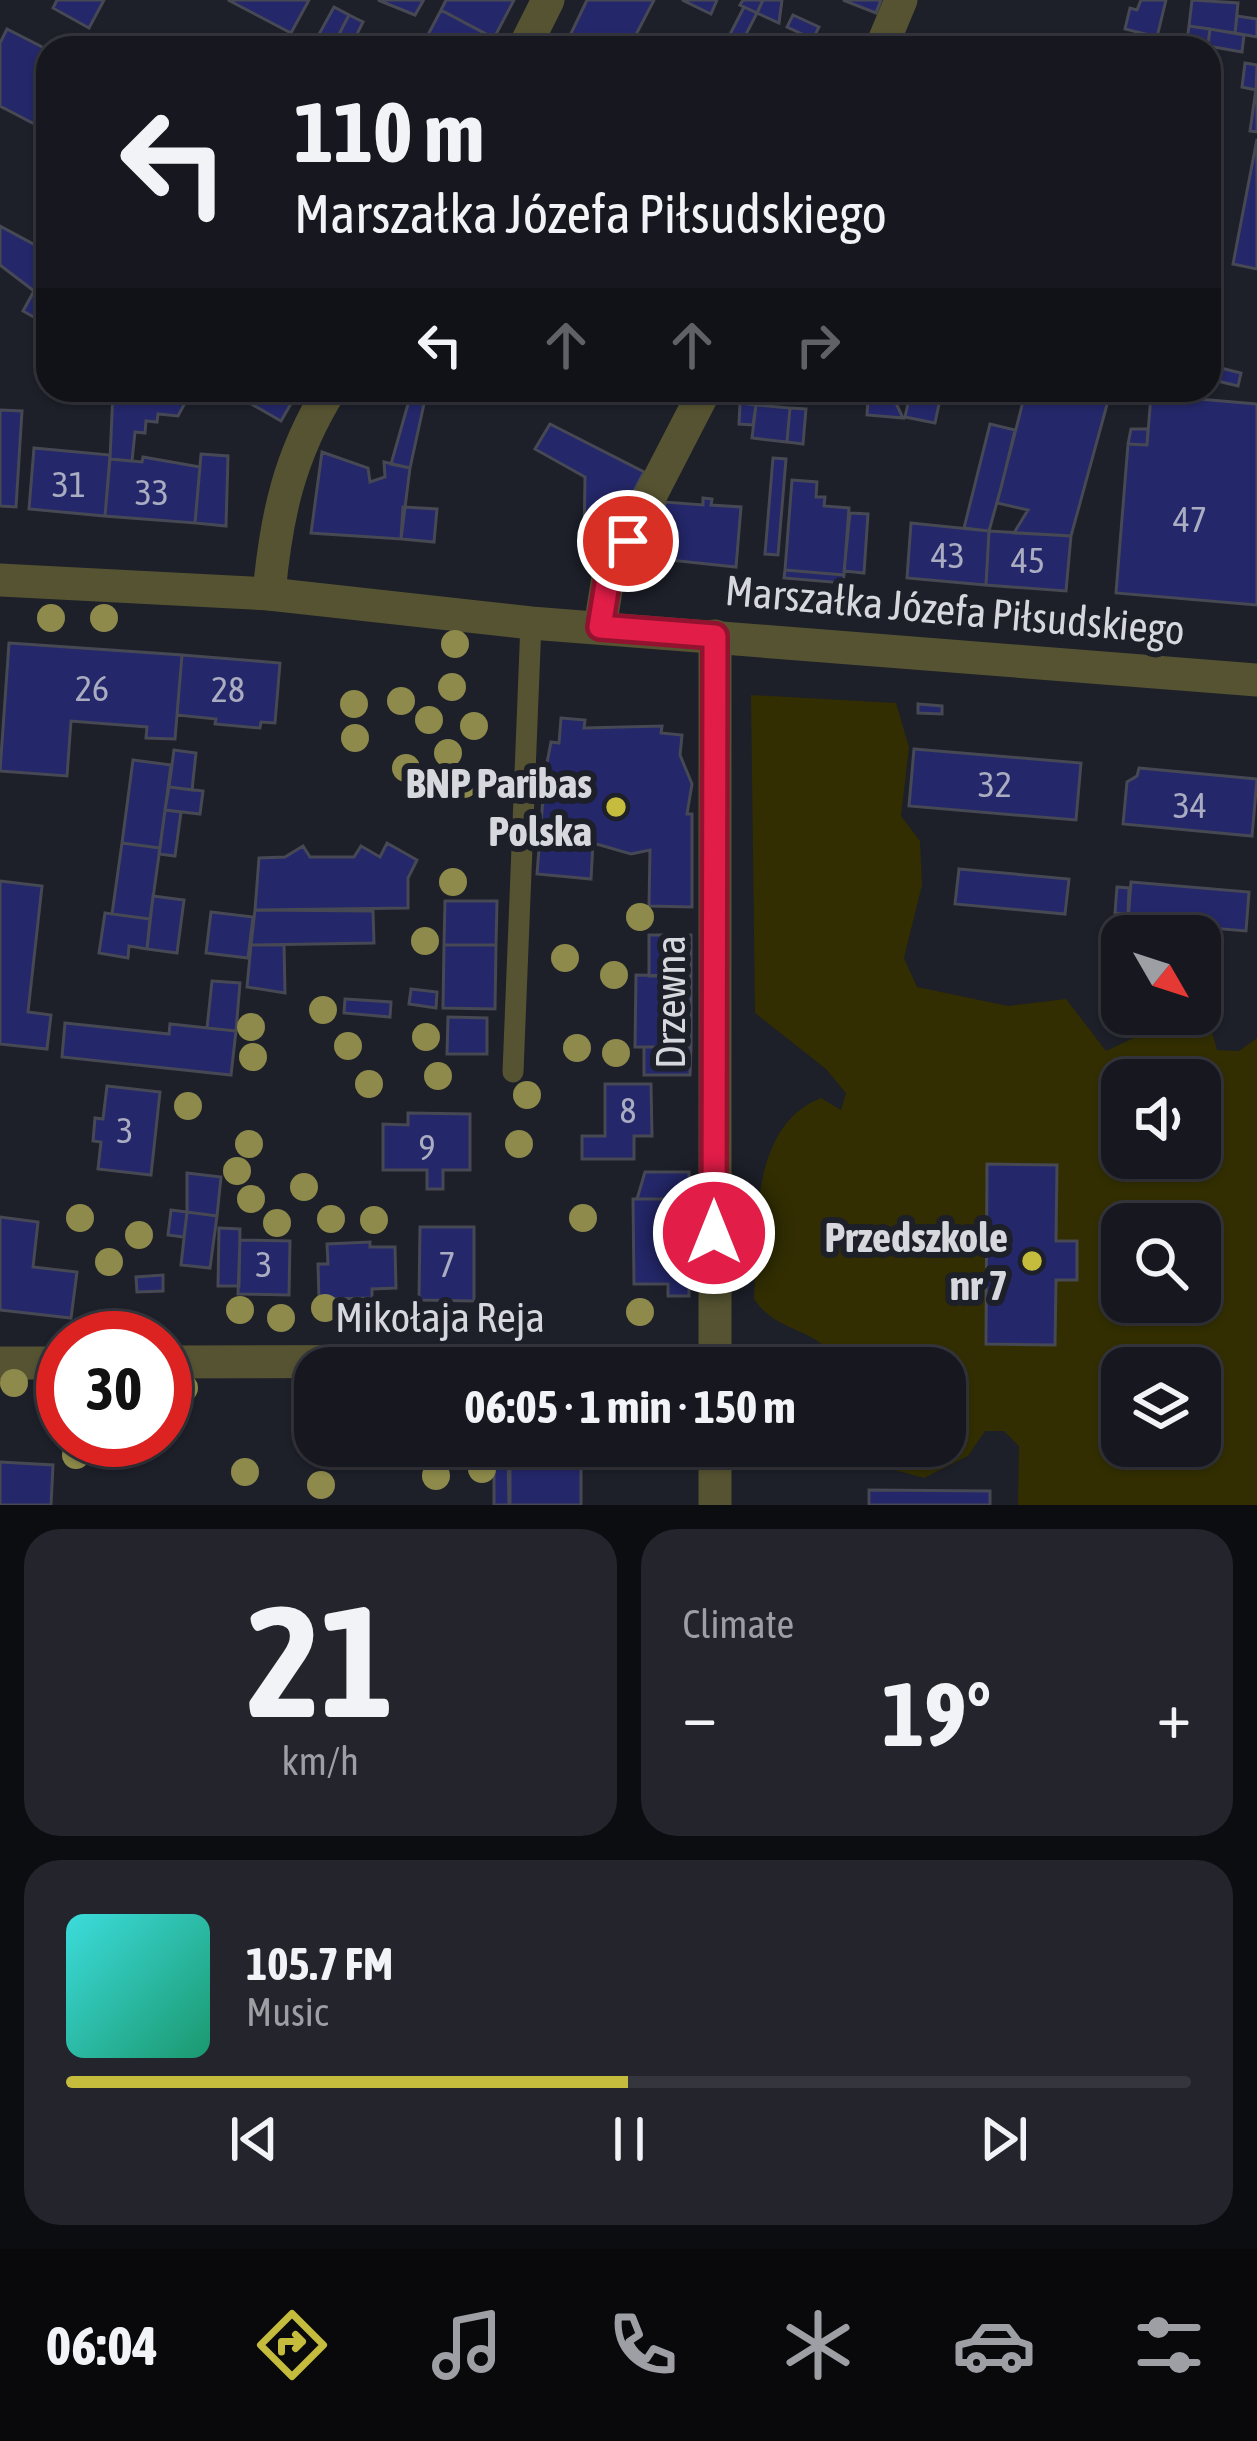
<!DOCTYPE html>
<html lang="en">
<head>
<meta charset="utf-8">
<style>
	body { margin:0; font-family:"Asap Condensed",sans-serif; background:#23242c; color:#f1f3f6; height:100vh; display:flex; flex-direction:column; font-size:45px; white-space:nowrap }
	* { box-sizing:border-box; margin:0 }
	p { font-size:39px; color:#9e9fa4 }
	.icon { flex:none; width:66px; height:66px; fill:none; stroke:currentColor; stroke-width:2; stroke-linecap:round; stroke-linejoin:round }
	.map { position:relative; height:1505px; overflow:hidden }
	.sheet { display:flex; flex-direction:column; gap:24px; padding:24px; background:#0c0d11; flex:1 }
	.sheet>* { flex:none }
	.banner { position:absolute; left:36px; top:36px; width:1185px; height:366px; border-radius:36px; box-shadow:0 3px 9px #0004,0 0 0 3px #35363d; background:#16171f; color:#f1f3f6; overflow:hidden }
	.needle { width:78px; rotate:129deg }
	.buttons { position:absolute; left:1101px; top:915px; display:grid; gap:24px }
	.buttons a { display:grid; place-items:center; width:120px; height:120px; border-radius:24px; background:#16171f; box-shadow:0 3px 9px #0004,0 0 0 3px #35363d; font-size:60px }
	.speed { position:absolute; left:36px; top:1311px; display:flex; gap:24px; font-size:60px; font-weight:700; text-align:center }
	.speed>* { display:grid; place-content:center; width:156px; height:156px; border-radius:50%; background:#16171f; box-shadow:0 3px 9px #0004,0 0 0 3px #35363d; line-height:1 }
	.speed .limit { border:18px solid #d22; background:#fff; color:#111 }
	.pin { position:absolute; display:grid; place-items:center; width:102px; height:102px; color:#fff; margin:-51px; border:6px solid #fff; border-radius:50%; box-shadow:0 3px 12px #0007 }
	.me { position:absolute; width:132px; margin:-66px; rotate:0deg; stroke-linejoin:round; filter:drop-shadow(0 0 9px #0008) }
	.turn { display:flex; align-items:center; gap:42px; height:252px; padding:0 60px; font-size:54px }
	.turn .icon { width:156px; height:156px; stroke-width:2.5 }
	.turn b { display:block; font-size:84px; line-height:102px }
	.lanes { display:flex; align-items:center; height:114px; padding:0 60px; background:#0003; justify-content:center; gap:60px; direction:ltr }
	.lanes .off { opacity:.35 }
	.big { font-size:90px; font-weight:700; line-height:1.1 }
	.sheet .card { flex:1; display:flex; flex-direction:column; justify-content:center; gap:18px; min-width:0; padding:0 42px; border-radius:36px; background:#23242c }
	.sheet .dial { align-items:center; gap:0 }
	.dial b { font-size:156px; line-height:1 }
	.song { display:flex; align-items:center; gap:36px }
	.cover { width:144px; height:144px; border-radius:18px; background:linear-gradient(135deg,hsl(180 70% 55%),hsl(160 70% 35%)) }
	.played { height:12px; border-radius:6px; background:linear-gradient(90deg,#c5bc3d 50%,#35363d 50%) }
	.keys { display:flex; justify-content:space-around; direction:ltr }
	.heat { display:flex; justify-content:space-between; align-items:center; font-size:66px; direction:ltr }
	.sheet .tiles { flex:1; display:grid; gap:24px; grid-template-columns:1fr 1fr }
	.card:last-child { grid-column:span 2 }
	.trip { position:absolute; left:294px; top:1347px; width:672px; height:120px; border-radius:36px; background:#16171f; box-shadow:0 3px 9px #0004,0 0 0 3px #35363d; font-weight:700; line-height:120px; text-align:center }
	.tabs { display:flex; height:192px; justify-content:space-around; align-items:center; background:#09090c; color:#9e9fa4 }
	.tabs .icon { width:84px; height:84px }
	.tabs .selected { color:#c5bc3d }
	.tabs b { font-size:54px; color:#f1f3f6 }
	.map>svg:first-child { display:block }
</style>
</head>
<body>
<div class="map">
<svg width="1257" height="1505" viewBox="0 0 1257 1505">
	<rect width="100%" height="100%" fill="#1d1f29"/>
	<path fill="#322e02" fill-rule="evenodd" d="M 751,695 L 896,703 L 909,747 L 901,816 L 920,841 L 922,885 L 904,958 L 917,987 L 1008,1006 L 1066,999 L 1106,1051 L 1185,1014 L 1210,1025 L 1217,1050 L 1239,1051 L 1257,1038 L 1257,1505 L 1018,1505 L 1019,1446 L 1004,1431 L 985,1431 L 968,1456 L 924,1478 L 869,1463 L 851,1446 L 945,1446 L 945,1368 L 844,1368 C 815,1323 779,1336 754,1299 C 757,1235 748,1126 821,1098 L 841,1110 L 846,1093 L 826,1069 L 755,1013 ZM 1122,1080 L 1200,1080 L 1200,1158 L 1122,1158 ZM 1122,1224 L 1200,1224 L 1200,1302 L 1122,1302 ZM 1122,1368 L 1200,1368 L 1200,1446 L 1122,1446 Z"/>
	<path fill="#242769" stroke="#464853" stroke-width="3" d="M 57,0 L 104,0 L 89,28 L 53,8 Z
		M 228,0 L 309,0 L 291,33 Z
		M 378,0 L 420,0 L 423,1 L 415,15 Z
		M 446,0 L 514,0 L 494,38 L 441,10 Z
		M 587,0 L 654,0 L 629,48 L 564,48 Z
		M 682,0 L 717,0 L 711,14 Z
		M 743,0 L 763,0 L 757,13 L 740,5 Z
		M 763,0 L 782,0 L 779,23 L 757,13 Z
		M 843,0 L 881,0 L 876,13 Z
		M 1141,0 L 1166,0 L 1157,37 L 1125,29 L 1130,8 L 1137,10 Z
		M 1192,0 L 1238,3 L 1235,33 L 1189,26 Z
		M 334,7 L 349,15 L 334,44 L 318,36 Z
		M 744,7 L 757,13 L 741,44 L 723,48 Z
		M 441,10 L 495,39 L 490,48 L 421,48 Z
		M 349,15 L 363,22 L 350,48 L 312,48 L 318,36 L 334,44 Z
		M 793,15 L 819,27 L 813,39 L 787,27 Z
		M 1237,16 L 1257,19 L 1257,37 L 1235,33 Z
		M 1189,26 L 1210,29 L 1208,44 L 1187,40 Z
		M 7,29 L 48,50 L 48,131 L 0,106 L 0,43 Z
		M 1210,29 L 1244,35 L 1242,52 L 1208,46 Z
		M 1245,63 L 1257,65 L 1256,90 L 1242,87 Z
		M 1257,82 L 1257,132 L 1250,131 Z
		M 1257,139 L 1257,269 L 1233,264 Z
		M 0,226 L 48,252 L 48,265 L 34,291 L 0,265 Z
		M 39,282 L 48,288 L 48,325 L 23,311 Z
		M 1209,365 L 1241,373 L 1238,386 L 1209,379 Z
		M 130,390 L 192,390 L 178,416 L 158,414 L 157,422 L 146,421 L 145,433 L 135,432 L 132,461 L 110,459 L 113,392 L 128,398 Z
		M 243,390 L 299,390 L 281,421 L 239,397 Z
		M 412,390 L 427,390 L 410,468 L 391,464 Z
		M 809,390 L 857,390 L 856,401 L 808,397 Z
		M 911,390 L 942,390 L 935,423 L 905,417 Z
		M 1026,390 L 1111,390 L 1071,536 L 1014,533 L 1028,510 L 997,503 Z
		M 1151,395 L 1257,404 L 1257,605 L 1116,593 L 1128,444 L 1147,445 Z
		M 868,399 L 895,401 L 903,418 L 867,415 Z
		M 740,403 L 756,405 L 753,425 L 739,424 Z
		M 756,405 L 790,408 L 787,442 L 752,438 Z
		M 790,408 L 806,409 L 803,444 L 787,442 Z
		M 0,410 L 22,411 L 16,507 L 0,506 Z
		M 550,424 L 644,472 L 605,546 L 584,543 L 585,477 L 535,449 Z
		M 990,424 L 1015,430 L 1002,484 L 989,531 L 964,528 Z
		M 1131,429 L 1148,429 L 1147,445 L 1128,444 Z
		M 34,448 L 110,455 L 105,516 L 29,509 Z
		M 322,452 L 368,468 L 370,482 L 385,477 L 384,462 L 410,468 L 401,539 L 311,533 Z
		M 201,454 L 228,456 L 226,526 L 195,523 Z
		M 143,457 L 200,467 L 195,523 L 105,516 L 110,459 L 142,462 Z
		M 773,458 L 786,459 L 778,555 L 765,554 Z
		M 792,480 L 817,482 L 816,497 L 825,497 L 824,506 L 849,508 L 844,575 L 785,570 Z
		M 703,498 L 712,499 L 711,505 L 741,507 L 736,567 L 660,559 L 665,502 L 703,505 Z
		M 403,507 L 437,509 L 434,542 L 401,539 Z
		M 850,513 L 868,514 L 864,573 L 844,571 Z
		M 911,523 L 989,531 L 986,585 L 907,578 Z
		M 989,531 L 1071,536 L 1066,591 L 986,585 Z
		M 785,570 L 844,575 L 843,583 L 784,578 Z
		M 9,643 L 182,655 L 175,739 L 146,738 L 147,727 L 71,721 L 67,776 L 0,771 Z
		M 182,655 L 280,663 L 275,723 L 261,722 L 260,728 L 215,724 L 216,719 L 177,715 Z
		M 918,704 L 942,706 L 942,714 L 918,713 Z
		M 561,718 L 585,720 L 584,728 L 662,726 L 661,733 L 682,735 L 680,755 L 692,784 L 687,814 L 692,814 L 692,907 L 649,906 L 650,850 L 631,854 L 593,843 L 591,879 L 537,874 L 545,773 L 551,742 L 559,743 Z
		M 914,749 L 1081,763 L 1076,820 L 909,806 Z
		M 174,750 L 196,753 L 192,790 L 169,787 Z
		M 133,760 L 171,765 L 160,848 L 122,843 Z
		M 1139,768 L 1257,779 L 1252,836 L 1123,824 L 1127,782 L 1137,776 Z
		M 169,787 L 203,791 L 200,814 L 165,810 Z
		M 165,810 L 181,812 L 175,856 L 159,854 Z
		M 122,843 L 160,848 L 150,919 L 112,914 Z
		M 387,843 L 417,860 L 408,878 L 408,908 L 255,910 L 259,858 L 285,857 L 303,846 L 310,857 L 354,857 L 361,846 L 380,857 Z
		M 959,869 L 1069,879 L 1065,914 L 955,904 Z
		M 0,881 L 42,886 L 28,1012 L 51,1015 L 47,1049 L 0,1044 Z
		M 1131,882 L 1249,892 L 1246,931 L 1128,921 Z
		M 1117,887 L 1129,888 L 1128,914 L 1115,913 Z
		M 153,896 L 184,900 L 177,953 L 147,949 Z
		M 445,901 L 497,901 L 496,945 L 444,945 Z
		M 255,910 L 373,911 L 374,943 L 251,945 Z
		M 211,912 L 253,917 L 248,958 L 206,953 Z
		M 105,913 L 150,919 L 147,949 L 129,946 L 128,958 L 99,953 Z
		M 649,935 L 691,935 L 691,976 L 649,976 Z
		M 251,945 L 284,945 L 285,993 L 247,987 Z
		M 444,945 L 496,945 L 495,1009 L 443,1008 Z
		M 636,975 L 691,976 L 691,1047 L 635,1047 Z
		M 212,981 L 240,983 L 236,1031 L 207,1028 Z
		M 411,989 L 437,992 L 436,1008 L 409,1004 Z
		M 345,999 L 391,1002 L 390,1017 L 344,1013 Z
		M 448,1017 L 487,1018 L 487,1054 L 447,1054 Z
		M 65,1023 L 169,1034 L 170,1024 L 236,1031 L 231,1075 L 62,1057 Z
		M 644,1047 L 691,1047 L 690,1075 L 644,1075 Z
		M 605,1084 L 651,1084 L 652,1136 L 634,1136 L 634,1159 L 582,1159 L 582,1136 L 605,1136 Z
		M 107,1086 L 160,1092 L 151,1175 L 98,1169 L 101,1142 L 93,1141 L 95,1118 L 103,1119 Z
		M 408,1113 L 470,1114 L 470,1170 L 443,1170 L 443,1189 L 427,1189 L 427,1170 L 383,1170 L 383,1124 L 408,1125 Z
		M 987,1164 L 1057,1165 L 1056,1241 L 1077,1241 L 1077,1280 L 1056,1280 L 1055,1345 L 986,1344 Z
		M 645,1172 L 689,1172 L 689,1199 L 637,1199 Z
		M 187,1173 L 221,1177 L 217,1216 L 187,1212 Z
		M 633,1199 L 689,1199 L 689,1296 L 668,1296 L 668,1284 L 634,1284 Z
		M 171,1210 L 187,1212 L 184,1237 L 168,1235 Z
		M 187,1212 L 217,1216 L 210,1268 L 181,1265 Z
		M 0,1217 L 38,1222 L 33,1267 L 77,1272 L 71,1318 L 0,1310 Z
		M 420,1227 L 474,1227 L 474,1301 L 419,1300 Z
		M 219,1228 L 240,1229 L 239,1286 L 218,1286 Z
		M 240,1240 L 290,1241 L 289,1295 L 238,1294 Z
		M 370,1242 L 370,1247 L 395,1247 L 396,1288 L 372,1289 L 372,1298 L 319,1299 L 318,1264 L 328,1264 L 327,1244 Z
		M 163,1275 L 163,1291 L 137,1292 L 136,1277 Z
		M 1200,1423 L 1210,1428 L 1194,1465 L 1177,1457 L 1182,1446 L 1200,1446 Z
		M 538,1446 L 581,1446 L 581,1505 L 510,1505 L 510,1451 L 539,1451 Z
		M 604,1446 L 685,1446 L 685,1453 L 645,1452 L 645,1468 L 604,1467 Z
		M 508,1456 L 509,1505 L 494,1505 L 494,1463 Z
		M 0,1462 L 53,1465 L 51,1505 L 0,1505 Z
		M 869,1490 L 990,1491 L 990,1505 L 869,1505 Z"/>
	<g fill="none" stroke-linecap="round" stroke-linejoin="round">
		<path stroke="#555331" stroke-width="21" d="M 513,1072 L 531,623"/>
		<path stroke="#555331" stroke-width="33" d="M 524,48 L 548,0
			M 881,48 L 901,0
			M 269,594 C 276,517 289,456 330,390
			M 600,627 L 608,578 L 705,390
			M 165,1362 L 714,1361
			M 0,1363 L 63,1363
			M 715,1368 L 715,636
			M 715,1446 L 715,1505"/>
		<path stroke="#555331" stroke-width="33" d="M 0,580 L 269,594 L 531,623 L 1257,680"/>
	</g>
	<g fill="#8d8a4b">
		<circle cx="51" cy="618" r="14"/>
		<circle cx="104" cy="618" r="14"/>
		<circle cx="455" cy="644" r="14"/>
		<circle cx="452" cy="687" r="14"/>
		<circle cx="401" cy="701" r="14"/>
		<circle cx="354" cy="704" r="14"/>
		<circle cx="429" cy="720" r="14"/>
		<circle cx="474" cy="726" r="14"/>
		<circle cx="355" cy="738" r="14"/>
		<circle cx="448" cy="753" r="14"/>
		<circle cx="406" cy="768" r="14"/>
		<circle cx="464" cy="784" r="14"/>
		<circle cx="453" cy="882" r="14"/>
		<circle cx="640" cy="917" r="14"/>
		<circle cx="425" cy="941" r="14"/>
		<circle cx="565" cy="958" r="14"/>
		<circle cx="614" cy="975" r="14"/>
		<circle cx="323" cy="1010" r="14"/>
		<circle cx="251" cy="1027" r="14"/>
		<circle cx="426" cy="1037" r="14"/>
		<circle cx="348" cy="1046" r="14"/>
		<circle cx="577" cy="1048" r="14"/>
		<circle cx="616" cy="1053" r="14"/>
		<circle cx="253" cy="1057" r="14"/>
		<circle cx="438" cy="1076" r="14"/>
		<circle cx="369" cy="1084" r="14"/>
		<circle cx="527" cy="1095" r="14"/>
		<circle cx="188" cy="1106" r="14"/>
		<circle cx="249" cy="1144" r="14"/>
		<circle cx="519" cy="1144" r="14"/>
		<circle cx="237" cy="1171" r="14"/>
		<circle cx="304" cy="1187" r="14"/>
		<circle cx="251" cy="1199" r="14"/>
		<circle cx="80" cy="1218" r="14"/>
		<circle cx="583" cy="1218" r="14"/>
		<circle cx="331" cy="1219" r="14"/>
		<circle cx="374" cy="1220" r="14"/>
		<circle cx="277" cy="1223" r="14"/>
		<circle cx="139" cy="1235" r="14"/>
		<circle cx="109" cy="1262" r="14"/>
		<circle cx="325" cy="1308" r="14"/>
		<circle cx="240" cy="1310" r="14"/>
		<circle cx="640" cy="1312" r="14"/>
		<circle cx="281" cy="1318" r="14"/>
		<circle cx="394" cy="1320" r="14"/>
		<circle cx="14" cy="1383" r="14"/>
		<circle cx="184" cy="1388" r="14"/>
		<circle cx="76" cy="1455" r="14"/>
		<circle cx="482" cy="1469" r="14"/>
		<circle cx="245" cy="1472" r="14"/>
		<circle cx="436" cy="1476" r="14"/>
		<circle cx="321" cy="1485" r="14"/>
	</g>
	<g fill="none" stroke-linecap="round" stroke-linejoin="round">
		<g stroke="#92132f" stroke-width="30">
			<path id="route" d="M 628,541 L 608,578 L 600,627 L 715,636 L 714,1233"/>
		</g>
		<use href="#route" stroke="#e11d48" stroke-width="21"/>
	</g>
	<g fill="#c5bc3d" stroke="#1d1f29" stroke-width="4.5">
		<circle cx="616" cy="807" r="12"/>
		<circle cx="1032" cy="1261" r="12"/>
	</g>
	<g text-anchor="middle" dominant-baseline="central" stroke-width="12" stroke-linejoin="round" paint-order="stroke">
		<g font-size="36" fill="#aaacc1">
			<text x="69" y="484">31</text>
			<text x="152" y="492">33</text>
			<text x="1190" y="519">47</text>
			<text x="948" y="555">43</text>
			<text x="1028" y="560">45</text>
			<text x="92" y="688">26</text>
			<text x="228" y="689">28</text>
			<text x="995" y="784">32</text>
			<text x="1190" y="805">34</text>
			<text x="628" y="1110">8</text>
			<text x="125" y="1130">3</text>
			<text x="427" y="1147">9</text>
			<text x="264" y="1264">3</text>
			<text x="447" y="1264">7</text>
		</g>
		<g font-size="42" fill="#d6d8de" stroke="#1d1f29">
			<text transform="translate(955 610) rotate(5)">Marszałka Józefa Piłsudskiego</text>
			<text transform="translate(670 1002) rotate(-90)">Drzewna</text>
			<text x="440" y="1317">Mikołaja Reja</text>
		</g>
		<g font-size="42" font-weight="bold" fill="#d6d8de" stroke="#1d1f29" text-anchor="end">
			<text x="592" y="783">BNP Paribas<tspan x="592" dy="48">Polska</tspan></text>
			<text x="1008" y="1237">Przedszkole<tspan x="1008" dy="48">nr 7</tspan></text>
		</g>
	</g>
</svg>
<div class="buttons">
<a><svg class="needle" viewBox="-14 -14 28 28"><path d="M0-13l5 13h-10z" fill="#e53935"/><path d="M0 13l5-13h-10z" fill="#9e9fa4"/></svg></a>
<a><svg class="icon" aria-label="sound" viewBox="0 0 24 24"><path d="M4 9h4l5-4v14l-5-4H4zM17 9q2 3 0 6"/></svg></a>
<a><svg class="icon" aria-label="search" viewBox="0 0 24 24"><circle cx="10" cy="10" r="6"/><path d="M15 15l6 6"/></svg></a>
<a><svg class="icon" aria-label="layers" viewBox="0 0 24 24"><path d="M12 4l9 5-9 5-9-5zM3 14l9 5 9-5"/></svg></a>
</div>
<div class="speed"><div class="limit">30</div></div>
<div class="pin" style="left:628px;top:541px;background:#d93025"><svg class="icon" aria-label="arrive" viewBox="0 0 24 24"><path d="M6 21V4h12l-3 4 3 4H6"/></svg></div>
<svg class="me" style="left:714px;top:1233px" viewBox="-20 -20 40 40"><circle r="17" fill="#e11d48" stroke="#fff" stroke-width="3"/><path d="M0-11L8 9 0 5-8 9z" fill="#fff"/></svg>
<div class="trip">06:05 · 1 min · 150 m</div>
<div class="banner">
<div class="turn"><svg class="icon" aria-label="left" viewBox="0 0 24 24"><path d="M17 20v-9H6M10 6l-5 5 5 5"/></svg><div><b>110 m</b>Marszałka Józefa Piłsudskiego</div></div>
<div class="lanes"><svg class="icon" aria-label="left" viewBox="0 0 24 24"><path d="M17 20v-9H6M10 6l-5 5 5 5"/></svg><svg class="icon off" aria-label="ahead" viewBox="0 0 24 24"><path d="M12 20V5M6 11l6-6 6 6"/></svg><svg class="icon off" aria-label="ahead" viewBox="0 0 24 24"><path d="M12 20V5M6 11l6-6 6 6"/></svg><svg class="icon off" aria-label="right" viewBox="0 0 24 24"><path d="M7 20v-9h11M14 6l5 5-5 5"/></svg></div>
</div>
</div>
<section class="sheet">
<div class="tiles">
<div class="card dial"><b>21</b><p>km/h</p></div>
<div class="card"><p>Climate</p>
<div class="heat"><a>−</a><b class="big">19°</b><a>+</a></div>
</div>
<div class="card">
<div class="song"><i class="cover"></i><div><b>105.7 FM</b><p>Music</p></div></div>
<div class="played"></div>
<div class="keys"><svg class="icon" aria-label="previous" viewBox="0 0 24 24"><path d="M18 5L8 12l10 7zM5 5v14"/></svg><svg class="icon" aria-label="pause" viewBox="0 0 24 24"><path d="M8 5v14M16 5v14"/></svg><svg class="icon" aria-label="next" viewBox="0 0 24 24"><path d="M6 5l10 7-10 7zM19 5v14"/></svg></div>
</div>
</div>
</section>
<nav class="tabs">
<b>06:04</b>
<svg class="icon selected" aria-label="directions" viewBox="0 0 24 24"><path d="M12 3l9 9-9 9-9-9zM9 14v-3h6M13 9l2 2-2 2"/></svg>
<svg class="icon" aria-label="music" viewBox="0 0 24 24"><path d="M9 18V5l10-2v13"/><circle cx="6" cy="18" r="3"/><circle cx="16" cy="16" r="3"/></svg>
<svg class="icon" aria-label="phone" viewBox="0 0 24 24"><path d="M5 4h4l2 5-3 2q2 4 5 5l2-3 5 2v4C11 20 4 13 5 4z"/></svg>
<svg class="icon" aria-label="climate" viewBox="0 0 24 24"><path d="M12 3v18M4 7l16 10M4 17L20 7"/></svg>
<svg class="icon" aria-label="car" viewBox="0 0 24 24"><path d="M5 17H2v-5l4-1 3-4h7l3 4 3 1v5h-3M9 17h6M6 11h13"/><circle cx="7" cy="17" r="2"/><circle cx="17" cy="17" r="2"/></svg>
<svg class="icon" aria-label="filters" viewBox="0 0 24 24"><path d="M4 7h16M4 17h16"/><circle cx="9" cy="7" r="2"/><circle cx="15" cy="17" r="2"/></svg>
</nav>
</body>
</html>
